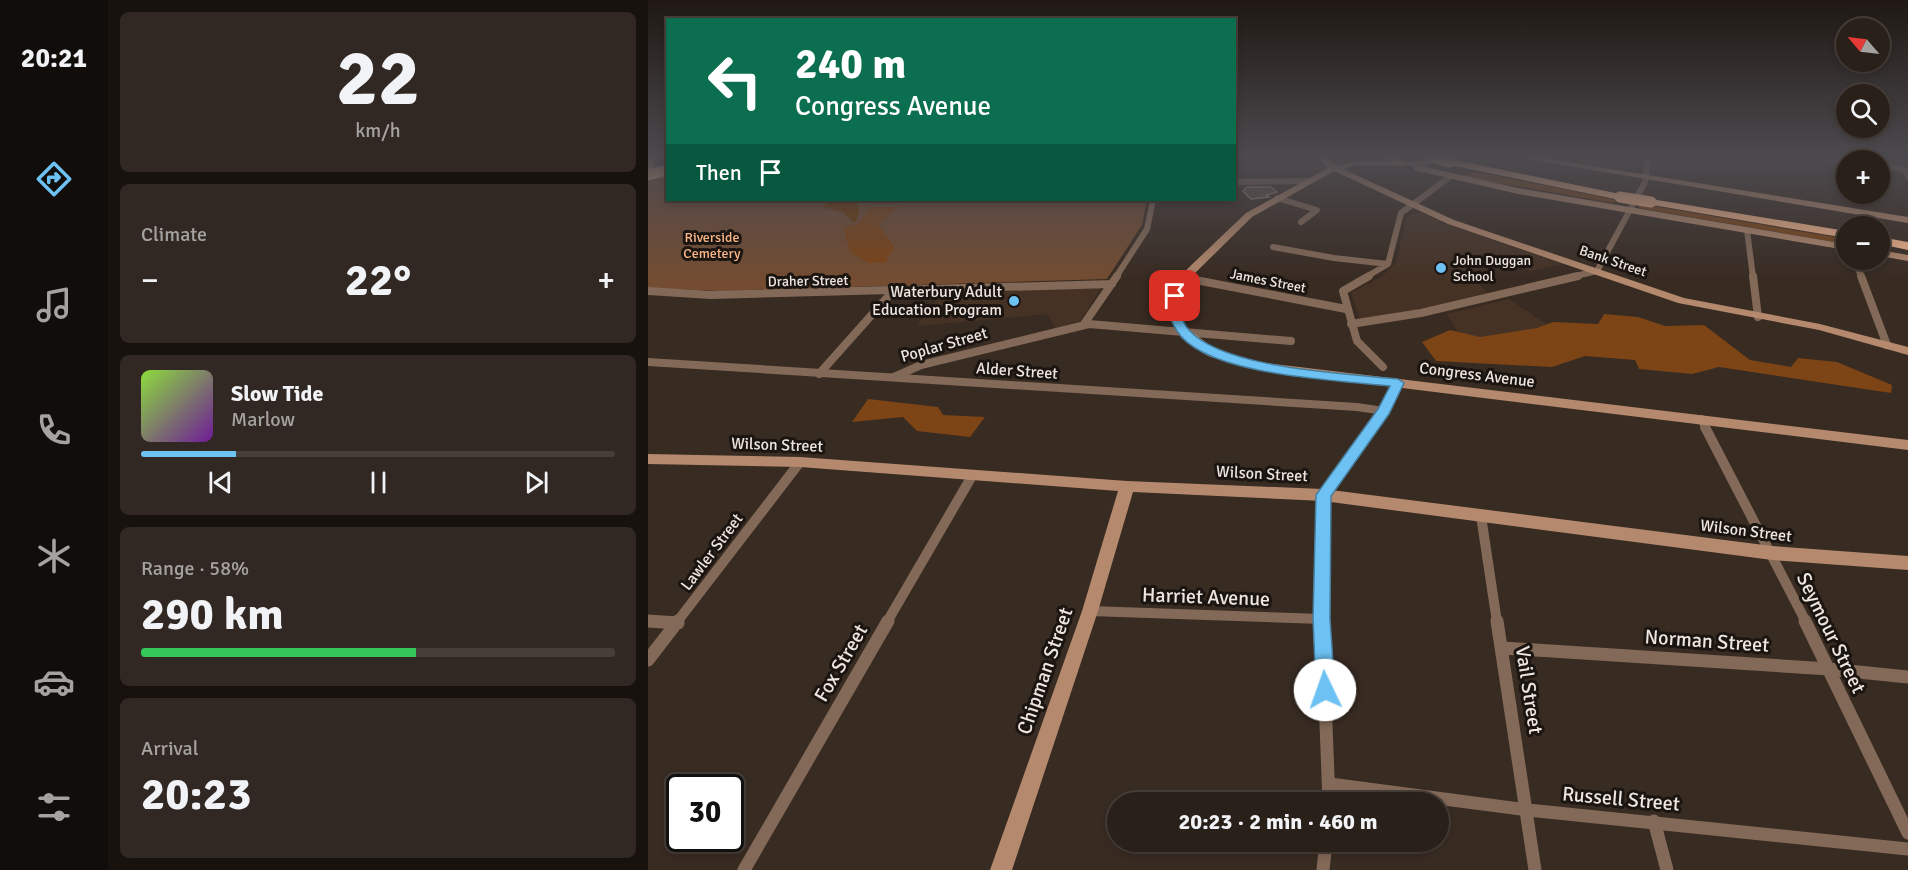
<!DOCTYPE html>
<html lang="en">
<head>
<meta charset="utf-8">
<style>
	body { margin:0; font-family:Signika,sans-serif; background:#322823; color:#f1f3f6; height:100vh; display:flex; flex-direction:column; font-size:22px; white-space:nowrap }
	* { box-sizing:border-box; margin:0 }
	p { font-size:20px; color:#a5a3a2 }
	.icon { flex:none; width:33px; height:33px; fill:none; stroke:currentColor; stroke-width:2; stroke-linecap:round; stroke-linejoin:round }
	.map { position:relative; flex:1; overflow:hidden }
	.drawer { display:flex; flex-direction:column; gap:12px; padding:12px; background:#17120e; width:540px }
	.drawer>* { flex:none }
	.top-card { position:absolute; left:18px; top:18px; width:570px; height:183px; border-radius:0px; box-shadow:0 3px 9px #0003,0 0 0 2px #463e39; background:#0b6e4f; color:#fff; overflow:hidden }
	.needle { width:39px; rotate:298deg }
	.buttons { position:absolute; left:1188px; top:18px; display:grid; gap:12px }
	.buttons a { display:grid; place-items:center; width:54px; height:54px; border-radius:50%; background:#2a201a; box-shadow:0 3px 9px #0003,0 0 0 2px #463e39; font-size:30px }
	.speed { position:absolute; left:18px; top:774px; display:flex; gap:12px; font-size:30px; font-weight:700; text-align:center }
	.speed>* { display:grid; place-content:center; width:78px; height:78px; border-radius:50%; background:#2a201a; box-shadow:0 3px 9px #0003,0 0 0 2px #463e39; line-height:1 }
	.speed .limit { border:3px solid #111; border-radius:9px; background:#fff; color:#111 }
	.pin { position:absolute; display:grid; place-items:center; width:51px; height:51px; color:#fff; margin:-26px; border-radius:12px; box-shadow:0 3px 9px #0006 }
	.me { position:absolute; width:66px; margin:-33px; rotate:357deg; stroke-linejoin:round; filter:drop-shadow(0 0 4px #0008) }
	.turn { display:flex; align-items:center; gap:21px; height:126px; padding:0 30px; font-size:27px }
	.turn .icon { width:78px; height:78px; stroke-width:2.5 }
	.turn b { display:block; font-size:42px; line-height:51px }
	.then { display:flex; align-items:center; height:57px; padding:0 30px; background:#0003; gap:12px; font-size:22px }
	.big { font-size:45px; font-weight:700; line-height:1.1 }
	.drawer .card { flex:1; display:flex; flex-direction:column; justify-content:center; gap:9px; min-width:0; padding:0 21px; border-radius:9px; background:#322823 }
	.drawer .dial { align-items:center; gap:0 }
	.dial b { font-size:78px; line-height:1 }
	.song { display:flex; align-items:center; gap:18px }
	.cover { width:72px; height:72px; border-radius:9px; background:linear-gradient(135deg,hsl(90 70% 55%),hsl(280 70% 35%)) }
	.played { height:6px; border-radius:3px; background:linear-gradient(90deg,#6dc2f3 20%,#463e39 20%) }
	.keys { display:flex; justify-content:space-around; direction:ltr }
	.heat { display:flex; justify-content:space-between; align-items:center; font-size:33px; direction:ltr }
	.charge { height:9px; border-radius:4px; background:linear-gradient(90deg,#34c759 58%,#463e39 0) }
	.trip { position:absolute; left:459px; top:792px; width:342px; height:60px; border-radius:30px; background:#2a201a; box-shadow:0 3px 9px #0003,0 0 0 2px #463e39; font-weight:700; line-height:60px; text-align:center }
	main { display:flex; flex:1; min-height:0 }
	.tab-bar { display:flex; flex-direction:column; width:108px; justify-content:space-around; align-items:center; background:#110d0a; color:#a5a3a2 }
	.tab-bar .icon { width:42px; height:42px }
	.tab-bar .on { color:#6dc2f3 }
	.tab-bar b { font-size:27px; color:#f1f3f6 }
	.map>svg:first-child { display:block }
</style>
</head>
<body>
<main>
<nav class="tab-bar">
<b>20:21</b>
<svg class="icon on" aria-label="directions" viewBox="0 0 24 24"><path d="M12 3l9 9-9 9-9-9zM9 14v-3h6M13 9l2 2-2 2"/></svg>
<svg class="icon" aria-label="music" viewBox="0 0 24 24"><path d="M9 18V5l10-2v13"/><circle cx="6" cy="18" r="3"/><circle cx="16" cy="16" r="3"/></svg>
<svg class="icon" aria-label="phone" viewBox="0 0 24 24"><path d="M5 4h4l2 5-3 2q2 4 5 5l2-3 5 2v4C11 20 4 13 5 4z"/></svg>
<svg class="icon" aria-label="climate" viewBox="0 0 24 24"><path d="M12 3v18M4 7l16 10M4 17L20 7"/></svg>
<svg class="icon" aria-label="car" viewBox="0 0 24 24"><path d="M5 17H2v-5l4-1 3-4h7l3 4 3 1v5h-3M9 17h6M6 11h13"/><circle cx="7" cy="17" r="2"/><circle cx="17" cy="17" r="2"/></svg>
<svg class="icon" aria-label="filters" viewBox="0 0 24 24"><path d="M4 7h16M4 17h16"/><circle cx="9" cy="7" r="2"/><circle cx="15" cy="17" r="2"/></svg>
</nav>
<section class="drawer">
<div class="card dial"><b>22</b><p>km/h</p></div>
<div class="card"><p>Climate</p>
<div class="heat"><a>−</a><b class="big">22°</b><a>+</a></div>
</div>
<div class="card">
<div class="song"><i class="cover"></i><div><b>Slow Tide</b><p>Marlow</p></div></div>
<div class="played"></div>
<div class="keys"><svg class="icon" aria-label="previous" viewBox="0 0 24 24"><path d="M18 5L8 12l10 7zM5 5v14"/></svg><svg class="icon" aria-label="pause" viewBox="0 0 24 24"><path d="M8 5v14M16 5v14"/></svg><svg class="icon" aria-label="next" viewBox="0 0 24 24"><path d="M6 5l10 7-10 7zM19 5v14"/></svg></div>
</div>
<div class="card"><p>Range · 58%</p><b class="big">290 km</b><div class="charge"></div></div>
<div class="card"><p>Arrival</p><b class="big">20:23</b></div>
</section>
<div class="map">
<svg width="1260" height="870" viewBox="0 0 1260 870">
	<rect width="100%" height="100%" fill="#382b22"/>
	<path fill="#453225" d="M 769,213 L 775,213 L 797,224 L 915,264 L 881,271 L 870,262 L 818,272 L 840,293 L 755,313 L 712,319 L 703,293 L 734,276 L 748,263 L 758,220 L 761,215 Z
		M 453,288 L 432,321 L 407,328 L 400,314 L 269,326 L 294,292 Z
		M 861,299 L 913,334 L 819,348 L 799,314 Z"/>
	<path fill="#734c31" d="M 19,172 L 20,200 L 499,200 L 494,225 L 459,279 L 71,291 L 0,288 L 0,179 Z"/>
	<path fill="#7d4416" d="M 830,172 L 968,200 L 965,203 L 812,176 Z
		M 993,204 L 1198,239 L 1198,244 L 990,208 Z
		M 221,207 L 252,207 L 230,224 L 246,247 L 237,263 L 221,263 L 202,252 L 195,228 L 211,223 Z
		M 956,314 L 990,317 L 1017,326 L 1056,325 L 1102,360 L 1143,367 L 1150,358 L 1189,362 L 1244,385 L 1243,393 L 1071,367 L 1044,374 L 991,369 L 987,360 L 937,356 L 904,367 L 788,361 L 774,342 L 802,330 L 832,337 L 889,328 L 905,322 L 950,324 Z
		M 220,399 L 290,407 L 295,415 L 337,417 L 322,437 L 269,431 L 255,417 L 204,422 Z"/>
	<path fill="#6f3804" d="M 184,200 L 209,200 L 211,212 L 208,222 L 204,221 L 195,212 L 175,207 Z"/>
	<path fill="#594a41" stroke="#938278" stroke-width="1.5" d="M 599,187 L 623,187 L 629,192 L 618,195 L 621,197 L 603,199 L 595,191 Z"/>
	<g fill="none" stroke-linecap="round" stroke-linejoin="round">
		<path stroke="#836957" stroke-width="6" d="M 1183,158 L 1198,161
			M 1232,166 L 1256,169 L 1260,177
			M 586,182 L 660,181
			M 629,198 L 669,210 L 653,222
			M 1099,230 L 1105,277
			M 625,247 L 686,258 L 740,264
			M 1207,260 L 1213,277
			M 468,277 L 499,229 L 505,200
			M 718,277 L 740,264 L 753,213 L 803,176
			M 923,277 L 949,271 L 997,182 L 1000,158"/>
		<path stroke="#836957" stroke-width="8" d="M 721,276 L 695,291 L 709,341 L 735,367
			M 1105,276 L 1110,317
			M 1213,276 L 1239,345
			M 537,278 L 698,309
			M 0,291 L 63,295 L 464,284
			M 436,324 L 469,276
			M 703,324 L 773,313 L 930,276
			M 0,362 L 709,407 L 736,411
			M 171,374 L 245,291
			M 246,377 L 273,365 L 441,324 L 643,341
			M 1053,419 L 1058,428
			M 723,428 L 736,411 L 750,383"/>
		<path stroke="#836957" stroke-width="10" d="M 1057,427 L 1158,622
			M 833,516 L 849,622
			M 442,611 L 674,619
			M 0,621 L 19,622
			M 29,622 L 152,462
			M 239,622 L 324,476
			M 674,622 L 675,495 L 724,427"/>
		<path stroke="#836957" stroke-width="13" d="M 0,621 L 30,623
			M 674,621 L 681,802
			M 849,621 L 887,870
			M 1157,621 L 1260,833
			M 855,648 L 1181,669 L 1260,677
			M 0,660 L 30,621
			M 682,784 L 880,810 L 1260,849
			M 1006,821 L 1019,870
			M 96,870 L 240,621
			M 675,870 L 678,842"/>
		<path fill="#b4896d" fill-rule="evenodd" d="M 0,158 L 7,158 L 4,175 L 0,178 Z
			M 670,158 L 679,158 L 688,166 C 715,158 741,163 769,161 C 779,161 788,158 798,158 L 773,166 L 870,188 L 1198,244 L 1198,250 L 870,194 L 766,170 L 766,166 L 707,165 L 695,169 L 806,220 L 1036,298 L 1172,324 L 1260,347 L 1260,355 L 1171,330 L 1030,303 L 800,224 L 686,171 L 604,217 L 543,277 L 534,292 L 531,304 L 533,318 L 539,328 L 568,350 L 609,362 L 1260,440 L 1260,450 L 608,370 L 560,356 L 543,345 L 530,332 L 521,318 L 521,304 L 524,292 L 535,273 L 598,213 L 680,168 Z
			M 873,158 L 894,158 L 1260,217 L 1260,223 Z
			M 1232,250 L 1260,255 L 1260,261 L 1232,256 Z
			M 0,454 L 152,457 L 479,481 L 675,489 L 1124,546 L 1260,556 L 1260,570 L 1124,560 L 675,501 L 485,492 L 450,611 L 364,870 L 342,870 L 434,611 L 470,491 L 152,467 L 0,464 Z"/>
		<path fill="#fbb98c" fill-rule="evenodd" d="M 737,158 L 750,158 L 758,164 L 749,166 Z
			M 802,159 L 972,194 L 977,197 L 972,200 L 798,164 L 797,162 Z
			M 1003,199 L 1198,231 L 1198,238 L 999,204 L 999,200 Z
			M 1232,237 L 1260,242 L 1260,250 L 1232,244 Z"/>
		<path stroke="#fbb98c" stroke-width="11" d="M 787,158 L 802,162
			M 0,175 L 20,170
			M 972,197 L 1003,202"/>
	</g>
	<linearGradient id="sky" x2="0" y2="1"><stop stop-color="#1f1813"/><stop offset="0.56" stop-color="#4d4a4f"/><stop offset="1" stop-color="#4d4a4f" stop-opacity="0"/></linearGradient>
	<rect width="1260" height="280" fill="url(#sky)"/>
	<path fill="#6dc2f3" stroke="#477e9e" stroke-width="1.5" d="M 527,292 L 533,296 C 532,309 532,320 541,330 C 576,369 697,373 750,379 L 756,383 L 741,414 L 683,496 L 682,619 L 687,690 L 684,696 L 677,699 L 671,696 L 668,690 L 665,619 L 668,495 L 730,409 L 742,386 C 691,380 557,376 529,331 C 521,319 521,309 522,296 Z"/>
	<g fill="#6dc2f3" stroke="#1b1511" stroke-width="2">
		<circle cx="793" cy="268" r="6"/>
		<circle cx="366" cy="301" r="6"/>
	</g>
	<g text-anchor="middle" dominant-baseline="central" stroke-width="6" stroke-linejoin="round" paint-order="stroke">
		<g font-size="14" fill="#fbb687" stroke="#1b1511">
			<text x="64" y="237">Riverside<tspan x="64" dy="16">Cemetery</tspan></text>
		</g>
		<g font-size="14" fill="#eee5df" stroke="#1b1511" text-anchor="start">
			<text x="805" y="260">John Duggan<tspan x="805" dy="16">School</tspan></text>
		</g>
		<g font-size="14" fill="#eee5df" stroke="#1b1511">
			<text transform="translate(965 261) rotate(19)">Bank Street</text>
			<text transform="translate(160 281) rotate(-1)">Draher Street</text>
			<text transform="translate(620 281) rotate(11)">James Street</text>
		</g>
		<g font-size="16" fill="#eee5df" stroke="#1b1511" text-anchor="end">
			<text x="354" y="292">Waterbury Adult<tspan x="354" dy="18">Education Program</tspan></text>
		</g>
		<g font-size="16" fill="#eee5df" stroke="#1b1511">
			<text transform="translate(296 345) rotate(-16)">Poplar Street</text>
			<text transform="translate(369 371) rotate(4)">Alder Street</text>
			<text transform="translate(829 375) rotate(7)">Congress Avenue</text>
			<text transform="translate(129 445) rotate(2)">Wilson Street</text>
			<text transform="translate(614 474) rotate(3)">Wilson Street</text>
			<text transform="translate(1098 531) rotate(7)">Wilson Street</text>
			<text transform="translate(64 552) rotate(-53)">Lawler Street</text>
		</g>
		<g font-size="20" fill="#eee5df" stroke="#1b1511">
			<text transform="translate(558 597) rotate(2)">Harriet Avenue</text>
			<text transform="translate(1183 633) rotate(64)">Seymour Street</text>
			<text transform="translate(1059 641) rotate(4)">Norman Street</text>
			<text transform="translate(193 663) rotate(-60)">Fox Street</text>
			<text transform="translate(397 671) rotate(-71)">Chipman Street</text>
			<text transform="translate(881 690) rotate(81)">Vail Street</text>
			<text transform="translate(973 799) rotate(5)">Russell Street</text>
		</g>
	</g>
</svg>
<div class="buttons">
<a><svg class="needle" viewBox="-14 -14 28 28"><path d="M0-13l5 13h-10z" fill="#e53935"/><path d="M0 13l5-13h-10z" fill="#a5a3a2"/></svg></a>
<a><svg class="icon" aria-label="search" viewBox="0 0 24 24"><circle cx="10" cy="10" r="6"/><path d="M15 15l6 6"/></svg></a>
<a>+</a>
<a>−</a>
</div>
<div class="speed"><div class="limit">30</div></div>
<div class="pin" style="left:527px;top:296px;background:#d93025"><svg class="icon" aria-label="arrive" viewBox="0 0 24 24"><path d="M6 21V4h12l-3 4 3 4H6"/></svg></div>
<svg class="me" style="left:677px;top:690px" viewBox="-20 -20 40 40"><circle r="19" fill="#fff"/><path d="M0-13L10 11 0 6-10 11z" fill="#6dc2f3"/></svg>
<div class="trip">20:23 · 2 min · 460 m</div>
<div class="top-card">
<div class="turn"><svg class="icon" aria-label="left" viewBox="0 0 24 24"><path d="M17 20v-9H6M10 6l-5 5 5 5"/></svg><div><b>240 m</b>Congress Avenue</div></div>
<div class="then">Then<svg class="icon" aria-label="arrive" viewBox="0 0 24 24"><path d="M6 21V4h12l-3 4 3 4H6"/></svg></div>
</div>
</div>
</main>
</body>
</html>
